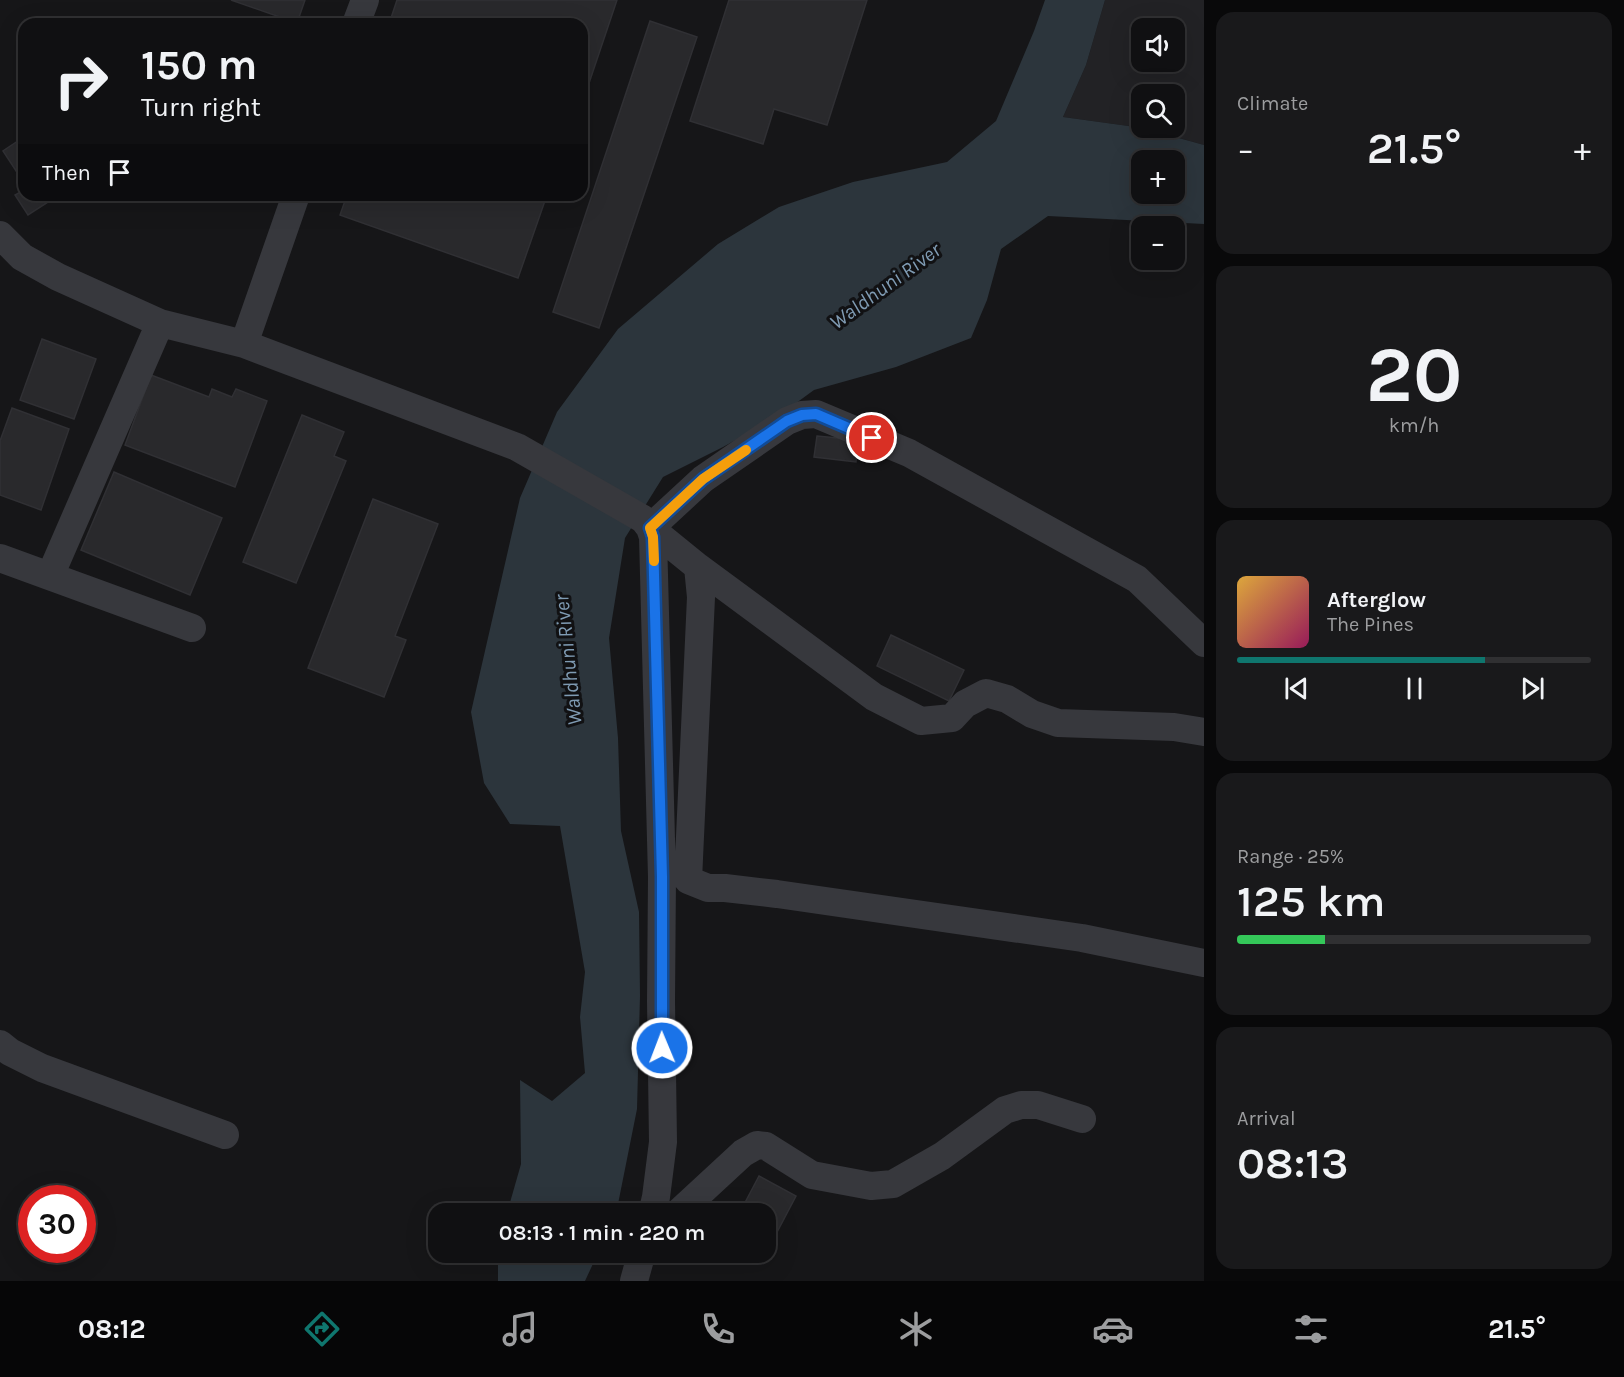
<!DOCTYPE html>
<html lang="en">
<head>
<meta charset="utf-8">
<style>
	body { margin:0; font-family:Karla,sans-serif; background:#19191b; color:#f1f3f6; height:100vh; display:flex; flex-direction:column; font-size:22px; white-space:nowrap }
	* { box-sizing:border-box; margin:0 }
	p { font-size:20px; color:#9c9d9f }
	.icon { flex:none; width:33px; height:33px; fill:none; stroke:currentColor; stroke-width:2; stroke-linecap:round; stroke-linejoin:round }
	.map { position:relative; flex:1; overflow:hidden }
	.details { display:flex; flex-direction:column; gap:12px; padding:12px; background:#09090a; width:420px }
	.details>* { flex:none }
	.guide { position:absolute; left:18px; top:18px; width:570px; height:183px; border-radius:18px; box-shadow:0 6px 24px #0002,0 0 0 2px #303032; background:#101012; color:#f1f3f6; overflow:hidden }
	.controls { position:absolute; left:1131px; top:18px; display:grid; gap:12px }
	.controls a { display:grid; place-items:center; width:54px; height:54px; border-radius:12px; background:#101012; box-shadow:0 6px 24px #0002,0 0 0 2px #303032; font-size:30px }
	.speed { position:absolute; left:18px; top:1185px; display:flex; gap:12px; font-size:30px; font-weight:700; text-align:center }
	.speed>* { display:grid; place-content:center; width:78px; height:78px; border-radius:50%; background:#101012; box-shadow:0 6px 24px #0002,0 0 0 2px #303032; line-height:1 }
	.speed .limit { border:9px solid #d22; background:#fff; color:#111 }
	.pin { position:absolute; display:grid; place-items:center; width:51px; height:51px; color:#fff; margin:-26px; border:3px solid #fff; border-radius:50%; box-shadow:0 2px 6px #0007 }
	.me { position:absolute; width:66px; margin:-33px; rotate:359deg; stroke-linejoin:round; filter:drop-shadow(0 0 4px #0008) }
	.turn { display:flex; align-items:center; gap:21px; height:126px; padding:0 24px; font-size:27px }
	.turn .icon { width:78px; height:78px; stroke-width:2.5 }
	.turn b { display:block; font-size:42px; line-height:51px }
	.then { display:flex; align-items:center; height:57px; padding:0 24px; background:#0003; gap:12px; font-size:22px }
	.big { font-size:45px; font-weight:600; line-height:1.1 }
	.details .card { flex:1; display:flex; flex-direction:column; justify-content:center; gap:9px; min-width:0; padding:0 21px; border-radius:18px; background:#19191b }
	.details .dial { align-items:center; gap:0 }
	.dial b { font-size:78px; line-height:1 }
	.song { display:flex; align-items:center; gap:18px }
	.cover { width:72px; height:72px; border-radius:9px; background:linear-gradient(135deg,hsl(40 70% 55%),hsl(330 70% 35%)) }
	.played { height:6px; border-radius:3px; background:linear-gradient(90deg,#0f766e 70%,#303032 70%) }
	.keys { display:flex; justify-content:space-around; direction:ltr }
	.heat { display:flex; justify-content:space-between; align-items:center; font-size:33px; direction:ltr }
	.charge { height:9px; border-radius:4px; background:linear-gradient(90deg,#34c759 25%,#303032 0) }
	.trip { position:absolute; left:428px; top:1203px; width:348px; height:60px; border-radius:18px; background:#101012; box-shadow:0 6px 24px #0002,0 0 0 2px #303032; font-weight:600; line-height:60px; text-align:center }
	.menu { display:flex; height:96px; justify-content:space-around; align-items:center; background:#060607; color:#9c9d9f }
	.menu .icon { width:42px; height:42px }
	.menu .selected { color:#0f766e }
	.menu b { font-size:27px; color:#f1f3f6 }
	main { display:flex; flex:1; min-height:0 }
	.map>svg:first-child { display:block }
</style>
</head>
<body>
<main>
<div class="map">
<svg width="1204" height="1281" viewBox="0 0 1204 1281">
	<rect width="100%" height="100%" fill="#161618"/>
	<path fill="#222225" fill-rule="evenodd" d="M 1105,0 L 1204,0 L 1204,145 L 1143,128 L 1063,117 L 1086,65 ZM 1142,28 L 1174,28 L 1174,62 L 1142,62 ZM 1142,94 L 1174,94 L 1174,128 L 1142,128 Z"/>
	<path fill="#2c353c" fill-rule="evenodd" d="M 1045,0 L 1105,0 L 1086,65 L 1063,117 L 1143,128 L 1204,145 L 1204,224 L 1048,216 L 1001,249 L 987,300 L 971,338 L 896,367 L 814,390 L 777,417 L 723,447 L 663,477 L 625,538 L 609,638 L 618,738 L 621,831 L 639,912 L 640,996 L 637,1109 L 617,1209 L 615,1213 L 507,1213 L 521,1164 L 520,1080 L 552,1101 L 585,1073 L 580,1017 L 585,972 L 560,826 L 510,824 L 484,783 L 471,712 L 520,498 L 557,412 L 618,329 L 718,244 L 779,207 L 853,182 L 947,162 L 996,121 L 1034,31 ZM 1142,160 L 1174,160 L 1174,194 L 1142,194 Z
		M 498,1253 L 498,1252 L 598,1253 L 585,1281 L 498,1281 Z"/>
	<path fill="#29292c" stroke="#303034" stroke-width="1.5" d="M 231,0 L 305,0 L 297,23 Z
		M 397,0 L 617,0 L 582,104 L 582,24 L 389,24 Z
		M 729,0 L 867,0 L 827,125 L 774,109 L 763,144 L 690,121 Z
		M 650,21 L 697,37 L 599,328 L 553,312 Z
		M 24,137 L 24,183 L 3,151 Z
		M 24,190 L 24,195 L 59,195 L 28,215 L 15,195 Z
		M 347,195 L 547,195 L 518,278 L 340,215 Z
		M 42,339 L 96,359 L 74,419 L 20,400 Z
		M 151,375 L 209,397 L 212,389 L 232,397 L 236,389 L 267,401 L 235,487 L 125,445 Z
		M 12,408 L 69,429 L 41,510 L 0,495 L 0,441 Z
		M 302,415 L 344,432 L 334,456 L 346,461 L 296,583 L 243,562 Z
		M 817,436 L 858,440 L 856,462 L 814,457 Z
		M 114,472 L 222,518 L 190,595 L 81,550 Z
		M 373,499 L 438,524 L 395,636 L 406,640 L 384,697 L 308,668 Z
		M 891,635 L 964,670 L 949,701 L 877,666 Z
		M 759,1176 L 796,1196 L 775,1236 L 765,1230 L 765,1214 L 739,1214 Z"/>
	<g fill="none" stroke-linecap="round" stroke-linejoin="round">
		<path stroke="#37383d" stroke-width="28" d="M 356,24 L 365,0
			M 0,235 L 22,257 L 58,277 L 160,323 L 244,344 L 517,447 L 643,519 L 650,528 L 653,537 L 662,877 L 661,1001 L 663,1142 L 656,1197 L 652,1214
			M 244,344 L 296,195
			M 0,558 L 192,628
			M 698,567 L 701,597 L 688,880 L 708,888 L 725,888 L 777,894 L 1082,938 L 1204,963
			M 50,576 L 160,323
			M 1204,643 L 1137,579 L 909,453 L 816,414 L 802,415 L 787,421 L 703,479 L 650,528 L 698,567 L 874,697 L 921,721 L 952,718 L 965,704 L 986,693 L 1007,699 L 1032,714 L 1058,723 L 1174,727 L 1204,732
			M 0,1044 L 10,1052 L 42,1068 L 225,1135
			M 677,1214 L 743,1153 L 757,1145 L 766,1146 L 812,1175 L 871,1186 L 893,1184 L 942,1156 L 1005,1110 L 1021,1105 L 1038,1105 L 1082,1119
			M 634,1281 L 642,1252"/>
	</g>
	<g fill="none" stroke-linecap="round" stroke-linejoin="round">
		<g stroke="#114b97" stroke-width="15">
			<path id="route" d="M 662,1048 L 662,877 L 653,537 L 650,528 L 703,479 L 787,421 L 802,415 L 816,414 L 872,438"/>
		</g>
		<use href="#route" stroke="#1a73e8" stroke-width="10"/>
		<path stroke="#f59e0b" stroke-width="10" d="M 654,561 L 653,537 L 650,528 L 703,479 L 746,450"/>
	</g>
	<g text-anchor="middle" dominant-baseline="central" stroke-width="6" stroke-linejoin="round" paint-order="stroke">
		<g font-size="21" font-style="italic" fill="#7f9bb3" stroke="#111113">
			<text transform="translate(885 286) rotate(-36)">Waldhuni River</text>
			<text transform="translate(568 660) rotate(-96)">Waldhuni River</text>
		</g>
	</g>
</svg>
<div class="controls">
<a><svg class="icon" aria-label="sound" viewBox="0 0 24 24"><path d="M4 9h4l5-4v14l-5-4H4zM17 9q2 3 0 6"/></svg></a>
<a><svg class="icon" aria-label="search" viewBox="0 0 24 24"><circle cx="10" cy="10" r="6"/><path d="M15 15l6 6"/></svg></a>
<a>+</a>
<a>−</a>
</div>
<div class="speed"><div class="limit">30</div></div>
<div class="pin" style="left:872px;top:438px;background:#d93025"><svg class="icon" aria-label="arrive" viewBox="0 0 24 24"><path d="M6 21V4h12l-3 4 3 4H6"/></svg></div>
<svg class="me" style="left:662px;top:1048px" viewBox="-20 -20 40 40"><circle r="17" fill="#1a73e8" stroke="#fff" stroke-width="3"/><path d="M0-11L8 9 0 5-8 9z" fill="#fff"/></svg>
<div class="trip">08:13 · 1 min · 220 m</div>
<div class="guide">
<div class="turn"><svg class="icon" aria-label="right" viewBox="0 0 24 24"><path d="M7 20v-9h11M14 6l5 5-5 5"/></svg><div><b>150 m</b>Turn right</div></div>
<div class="then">Then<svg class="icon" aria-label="arrive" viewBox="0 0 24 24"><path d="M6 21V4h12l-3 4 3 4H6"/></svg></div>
</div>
</div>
<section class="details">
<div class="card"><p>Climate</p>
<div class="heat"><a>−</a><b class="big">21.5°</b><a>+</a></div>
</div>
<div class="card dial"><b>20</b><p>km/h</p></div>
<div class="card">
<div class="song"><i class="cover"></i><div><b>Afterglow</b><p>The Pines</p></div></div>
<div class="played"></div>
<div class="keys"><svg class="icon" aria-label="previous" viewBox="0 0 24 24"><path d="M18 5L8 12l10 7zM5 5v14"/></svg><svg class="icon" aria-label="pause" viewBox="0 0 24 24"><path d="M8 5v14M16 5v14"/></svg><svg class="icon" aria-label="next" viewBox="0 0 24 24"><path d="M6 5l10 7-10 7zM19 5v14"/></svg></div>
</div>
<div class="card"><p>Range · 25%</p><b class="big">125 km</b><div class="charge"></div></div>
<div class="card"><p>Arrival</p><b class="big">08:13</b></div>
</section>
</main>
<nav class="menu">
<b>08:12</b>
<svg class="icon selected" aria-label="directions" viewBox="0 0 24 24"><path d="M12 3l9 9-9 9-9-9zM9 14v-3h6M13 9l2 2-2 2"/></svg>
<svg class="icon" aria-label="music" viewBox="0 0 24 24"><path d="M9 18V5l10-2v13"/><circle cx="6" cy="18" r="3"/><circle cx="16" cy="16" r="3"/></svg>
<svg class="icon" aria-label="phone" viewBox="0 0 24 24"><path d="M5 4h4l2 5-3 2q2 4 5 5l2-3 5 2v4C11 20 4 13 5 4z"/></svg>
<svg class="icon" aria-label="climate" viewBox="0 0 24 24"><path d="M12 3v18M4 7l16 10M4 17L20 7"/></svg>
<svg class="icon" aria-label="car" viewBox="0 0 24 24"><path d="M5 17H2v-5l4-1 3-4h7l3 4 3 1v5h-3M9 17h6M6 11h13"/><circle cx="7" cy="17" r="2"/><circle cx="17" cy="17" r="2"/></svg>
<svg class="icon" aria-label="filters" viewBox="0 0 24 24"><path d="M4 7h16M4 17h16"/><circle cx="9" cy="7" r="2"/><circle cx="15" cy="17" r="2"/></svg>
<b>21.5°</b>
</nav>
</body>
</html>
